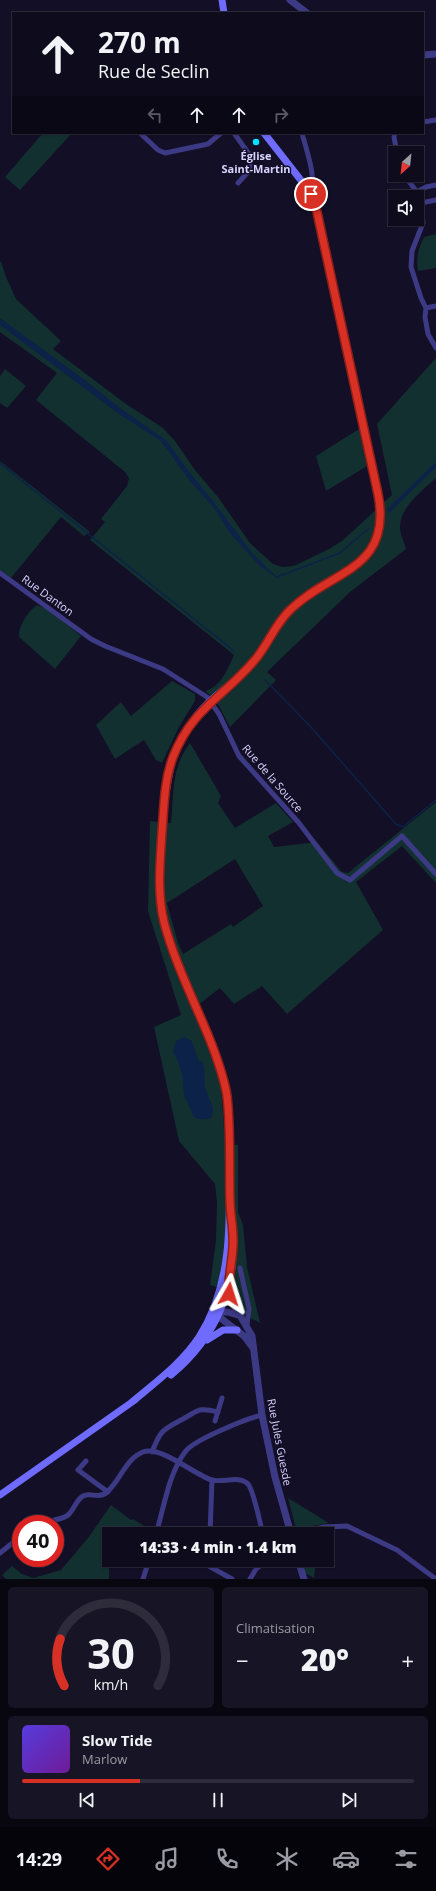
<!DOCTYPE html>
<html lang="fr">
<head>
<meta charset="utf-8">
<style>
	body { margin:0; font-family:"Open Sans",sans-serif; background:#171425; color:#f1f3f6; height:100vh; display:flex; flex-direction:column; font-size:15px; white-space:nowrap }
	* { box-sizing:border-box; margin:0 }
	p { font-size:13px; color:#9b9ba3 }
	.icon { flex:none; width:22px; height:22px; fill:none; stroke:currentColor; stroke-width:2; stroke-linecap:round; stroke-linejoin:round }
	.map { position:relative; height:1579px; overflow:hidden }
	.drawer { display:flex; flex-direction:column; gap:8px; padding:8px; background:#08060f; flex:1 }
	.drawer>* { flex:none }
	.top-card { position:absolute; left:12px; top:12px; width:412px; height:122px; border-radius:0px; box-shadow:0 1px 3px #0004,0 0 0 1px #2e2b3b; background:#0e0b1c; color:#f1f3f6; overflow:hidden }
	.needle { width:26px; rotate:207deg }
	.fabs { position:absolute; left:388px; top:146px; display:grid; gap:8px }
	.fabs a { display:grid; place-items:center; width:36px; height:36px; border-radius:0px; background:#0e0b1c; box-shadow:0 1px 3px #0004,0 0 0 1px #2e2b3b; font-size:20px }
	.speed { position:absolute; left:12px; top:1515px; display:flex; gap:8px; font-size:20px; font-weight:700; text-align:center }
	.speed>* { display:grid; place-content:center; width:52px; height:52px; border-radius:50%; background:#0e0b1c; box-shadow:0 1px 3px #0004,0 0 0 1px #2e2b3b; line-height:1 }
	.speed .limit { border:6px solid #d22; background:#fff; color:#111 }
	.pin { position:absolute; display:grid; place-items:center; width:34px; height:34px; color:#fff; margin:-17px; border:2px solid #fff; border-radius:50%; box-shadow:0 1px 4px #0007 }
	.me { position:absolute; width:44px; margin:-22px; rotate:6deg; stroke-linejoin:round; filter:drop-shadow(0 0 3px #0008) }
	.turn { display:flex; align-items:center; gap:14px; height:84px; padding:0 20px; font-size:18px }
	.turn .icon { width:52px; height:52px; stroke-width:2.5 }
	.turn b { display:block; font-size:28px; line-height:34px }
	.lanes { display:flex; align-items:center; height:38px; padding:0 20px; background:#0003; justify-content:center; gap:20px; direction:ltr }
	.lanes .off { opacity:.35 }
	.big { font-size:30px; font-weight:800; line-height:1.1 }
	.drawer .card { flex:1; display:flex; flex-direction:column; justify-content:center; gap:6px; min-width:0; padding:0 14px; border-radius:6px; background:#171425 }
	.drawer .dial { align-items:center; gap:0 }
	.dial svg { height:104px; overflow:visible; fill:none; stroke:#2e2b3b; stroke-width:7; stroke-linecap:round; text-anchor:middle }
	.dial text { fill:#f1f3f6; stroke:none }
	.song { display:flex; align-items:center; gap:12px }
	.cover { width:48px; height:48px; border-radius:6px; background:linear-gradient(135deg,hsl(250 70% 55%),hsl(280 70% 35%)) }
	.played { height:4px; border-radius:2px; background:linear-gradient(90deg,#d93025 30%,#2e2b3b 30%) }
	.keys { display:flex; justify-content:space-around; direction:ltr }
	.heat { display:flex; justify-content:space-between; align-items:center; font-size:22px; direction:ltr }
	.drawer .tiles { flex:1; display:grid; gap:8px; grid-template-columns:1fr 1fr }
	.card:last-child { grid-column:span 2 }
	.trip { position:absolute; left:102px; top:1527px; width:232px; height:40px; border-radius:0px; background:#0e0b1c; box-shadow:0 1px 3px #0004,0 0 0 1px #2e2b3b; font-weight:800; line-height:40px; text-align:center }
	.dock { display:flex; height:64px; justify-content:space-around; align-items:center; background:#06040b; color:#9b9ba3 }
	.dock .icon { width:28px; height:28px }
	.dock .selected { color:#d93025 }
	.dock b { font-size:18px; color:#f1f3f6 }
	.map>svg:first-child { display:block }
</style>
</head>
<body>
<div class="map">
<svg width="436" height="1579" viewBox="0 0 436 1579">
	<rect width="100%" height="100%" fill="#130f26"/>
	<path fill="#12302f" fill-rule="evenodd" d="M 43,133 L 72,133 L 20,190 L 5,177 Z
		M 436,234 L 436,268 L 418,271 C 416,258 418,249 424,237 Z
		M 1,261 L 6,277 L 16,299 L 61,341 L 53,349 L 126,404 L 163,428 L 175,441 L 195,470 L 218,497 L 250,543 L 273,564 L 282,567 L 294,566 L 329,549 L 342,541 L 392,495 L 377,424 L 436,358 L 436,478 C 422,491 400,507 400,527 C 400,534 404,542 406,549 L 350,592 L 267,672 L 276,680 L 230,727 L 219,706 L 206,691 C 222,685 227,670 234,655 L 90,540 L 105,522 L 101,519 L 127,486 L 129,478 L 125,472 L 36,400 L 57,373 L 0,332 L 0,262 Z
		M 5,369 L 26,386 L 7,408 L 0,403 L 0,376 Z
		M 359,429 L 367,466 L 326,491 L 316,456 Z
		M 0,461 L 90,532 L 84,536 L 61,517 L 11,578 L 0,570 Z
		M 37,605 L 47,609 L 81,636 L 55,669 L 19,637 C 18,627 28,611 37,605 Z
		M 172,681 L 195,694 L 195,701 L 179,727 L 162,763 L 156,760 L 144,740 L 115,759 L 96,725 L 121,702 L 131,716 Z
		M 190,743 L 221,796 L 218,803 L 235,828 L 276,803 L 293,822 L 268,836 L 274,847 L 317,842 L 342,872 L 348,873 L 436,802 L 436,883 L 402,846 L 356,882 L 383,930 L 287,1014 L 262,986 L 234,1004 L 220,988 L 193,1009 L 216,1066 L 221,1084 L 225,1144 L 238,1145 L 238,1212 L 243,1225 L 247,1267 L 260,1323 L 243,1314 L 233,1292 L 210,1285 L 216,1240 L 217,1202 L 215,1184 L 179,1141 L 154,1027 L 181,1015 L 148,911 L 150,821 L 171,823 C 174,793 171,768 190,743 ZM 235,859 L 263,906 L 233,927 L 231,924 L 183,954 L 178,943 L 167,903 Z
		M 288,1498 L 329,1523 L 296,1529 Z
		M 111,1505 L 131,1520 L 133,1519 L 147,1528 L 144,1534 L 133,1534 L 125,1529 L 121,1534 L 109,1534 L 109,1579 L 6,1579 L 2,1575 L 12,1566 L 22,1574 L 33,1578 L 61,1570 L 88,1538 Z
		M 302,1560 L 316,1560 L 314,1578 L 305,1573 Z"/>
	<path fill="#0c2248" d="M 0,318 L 86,381 L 120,408 L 167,441 L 184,465 L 216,505 L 253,554 L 280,580 L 259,565 L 230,533 L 214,508 L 190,481 L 161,441 L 119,414 L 0,325 Z
		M 436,462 L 436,467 L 389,513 L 387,509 Z
		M 184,1037 L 191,1040 L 199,1061 L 202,1061 C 206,1070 204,1077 205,1086 C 206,1097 220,1110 209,1119 L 198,1119 L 194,1117 L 184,1095 L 182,1074 L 178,1061 L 173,1052 L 176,1041 Z"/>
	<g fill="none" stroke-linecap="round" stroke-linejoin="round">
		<path stroke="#0c2248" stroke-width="1.5" d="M 0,463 L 234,651
			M 277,577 L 340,553 L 369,528
			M 264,679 L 310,726 L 396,824 L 403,827 L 436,800"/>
		<path stroke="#3d3a85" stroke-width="5" d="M 423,122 L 436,120
			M 140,133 L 158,150 L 165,153 L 208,144 L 221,133
			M 234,133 L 251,157 L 249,171 L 238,183
			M 302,133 C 307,153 316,174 311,194
			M 395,133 L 394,137 L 397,153
			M 404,175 L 417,192 L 421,203 L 423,223 L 412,251 L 411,267 L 421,298 L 426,308 L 425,317 L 428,334 L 436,348
			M 417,192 L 426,187 L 436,185
			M 421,203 L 436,200
			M 426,308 L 436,306
			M 0,573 L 91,639 L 105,646 L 163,669 L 207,697 L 219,714 L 239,756 L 299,823 L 337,873 L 350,880 L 402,836 L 436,874
			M 240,1268 L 249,1309 L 247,1325
			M 215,1421 L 222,1398
			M 152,1452 C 161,1429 163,1430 183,1419 C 199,1410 199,1407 218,1412
			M 86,1461 L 78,1470 L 108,1492
			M 45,1524 C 52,1519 62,1520 68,1515 C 74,1510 76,1500 83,1496 C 90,1492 99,1499 106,1493 C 120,1482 125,1459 143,1452 C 161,1445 196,1476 212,1480 C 222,1483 240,1475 248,1484 C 254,1491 260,1524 263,1534
			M 156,1534 C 164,1508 168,1475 185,1452 C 193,1440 246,1419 262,1415
			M 210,1534 L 212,1480
			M 295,1534 L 324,1527 L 347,1526 L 397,1550 L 436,1579
			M 0,1553 L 21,1536
			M 198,1560 L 232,1579
			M 143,1579 L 149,1560
			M 250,1579 L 256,1569 L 267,1560"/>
		<path stroke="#3d3a85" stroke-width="7" d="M 290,0 L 307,13
			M 423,55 L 436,54
			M 228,1290 L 234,1305 L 252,1336 L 262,1415 L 275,1477 L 291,1534
			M 214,1312 L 228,1312 L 241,1316
			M 214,1313 L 244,1336 L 253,1348
			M 298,1560 L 304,1579"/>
		<path stroke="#6f6bff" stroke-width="7" d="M 222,0 L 224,13
			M 207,1340 L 223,1330 L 237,1330
			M 171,1375 C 217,1337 239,1284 232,1225
			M 132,1402 C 156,1382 182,1363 199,1337 C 233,1284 230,1219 229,1159 C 229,1129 229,1100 221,1071 C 210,1034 193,999 179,964 C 172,946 165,928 161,909 C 157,882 161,853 163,826 C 166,777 172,737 209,702 C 223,689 239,678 252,664 C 267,647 275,624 291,609 C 331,570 393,570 378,494 L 317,212 L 307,188 L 264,133
			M 0,1495 L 135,1400"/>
	</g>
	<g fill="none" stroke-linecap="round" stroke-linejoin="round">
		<g stroke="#8d1f18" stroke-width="10">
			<path id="route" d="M 229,1294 C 227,1285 233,1257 233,1245 C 234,1230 230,1215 230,1200 C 229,1166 231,1131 227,1096 C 224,1077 217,1058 210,1040 C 195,1003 174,961 164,922 C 157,893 160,862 162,832 C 164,807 164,781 173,757 C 192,708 224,697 254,661 C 268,645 275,624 290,610 C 330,570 393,571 378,494 L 317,212 L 311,194"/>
		</g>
		<use href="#route" stroke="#d93025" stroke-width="7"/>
	</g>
	<circle fill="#00e5ff" stroke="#130f26" stroke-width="1.5" cx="256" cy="142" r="4"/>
	<g text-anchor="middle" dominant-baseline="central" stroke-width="3" stroke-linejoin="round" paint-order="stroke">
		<g font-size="11" font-weight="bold" fill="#d9d4ff" stroke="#130f26">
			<text x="256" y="155">Église<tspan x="256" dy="13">Saint-Martin</tspan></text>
		</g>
		<g font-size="11" fill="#d9d4ff" stroke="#130f26">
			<text transform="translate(48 595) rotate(36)">Rue Danton</text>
			<text transform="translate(273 778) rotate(49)">Rue de la Source</text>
			<text transform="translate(280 1442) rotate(79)">Rue Jules Guesde</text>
		</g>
	</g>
</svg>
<div class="fabs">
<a><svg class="needle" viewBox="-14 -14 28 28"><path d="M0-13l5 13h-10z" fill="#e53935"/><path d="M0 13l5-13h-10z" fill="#9b9ba3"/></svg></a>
<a><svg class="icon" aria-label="sound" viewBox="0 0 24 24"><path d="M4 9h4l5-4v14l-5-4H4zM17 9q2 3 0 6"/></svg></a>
</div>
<div class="speed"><div class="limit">40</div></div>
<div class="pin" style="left:311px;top:194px;background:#d93025"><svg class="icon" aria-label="arrive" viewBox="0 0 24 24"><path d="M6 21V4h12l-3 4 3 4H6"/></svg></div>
<svg class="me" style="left:229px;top:1294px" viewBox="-20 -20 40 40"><path d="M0-17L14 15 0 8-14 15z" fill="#d93025" stroke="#fff" stroke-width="4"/></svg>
<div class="trip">14:33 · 4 min · 1.4 km</div>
<div class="top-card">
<div class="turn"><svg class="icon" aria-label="ahead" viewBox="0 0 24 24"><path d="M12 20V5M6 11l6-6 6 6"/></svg><div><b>270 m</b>Rue de Seclin</div></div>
<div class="lanes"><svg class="icon off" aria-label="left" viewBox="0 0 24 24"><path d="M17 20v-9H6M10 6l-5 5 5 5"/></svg><svg class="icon" aria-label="ahead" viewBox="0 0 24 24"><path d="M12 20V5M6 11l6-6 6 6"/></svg><svg class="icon" aria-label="ahead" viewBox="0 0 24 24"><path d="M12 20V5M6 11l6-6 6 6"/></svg><svg class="icon off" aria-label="right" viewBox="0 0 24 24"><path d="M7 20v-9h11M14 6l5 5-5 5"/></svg></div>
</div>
</div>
<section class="drawer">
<div class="tiles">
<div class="card dial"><svg viewBox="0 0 100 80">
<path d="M14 69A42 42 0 1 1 86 69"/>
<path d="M14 69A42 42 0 0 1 11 33" stroke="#d93025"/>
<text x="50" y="56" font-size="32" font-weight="700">30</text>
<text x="50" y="72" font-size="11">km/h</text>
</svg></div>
<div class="card"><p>Climatisation</p>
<div class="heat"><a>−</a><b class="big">20°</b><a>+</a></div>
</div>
<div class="card">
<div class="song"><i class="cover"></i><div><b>Slow Tide</b><p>Marlow</p></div></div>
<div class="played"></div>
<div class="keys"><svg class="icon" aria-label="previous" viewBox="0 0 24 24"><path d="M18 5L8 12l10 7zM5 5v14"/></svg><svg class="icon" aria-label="pause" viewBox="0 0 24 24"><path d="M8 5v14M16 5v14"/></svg><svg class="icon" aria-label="next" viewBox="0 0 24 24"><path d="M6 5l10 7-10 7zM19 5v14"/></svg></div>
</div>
</div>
</section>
<nav class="dock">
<b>14:29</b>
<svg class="icon selected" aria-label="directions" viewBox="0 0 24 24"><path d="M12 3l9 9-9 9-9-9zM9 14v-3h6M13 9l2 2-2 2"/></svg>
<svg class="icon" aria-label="music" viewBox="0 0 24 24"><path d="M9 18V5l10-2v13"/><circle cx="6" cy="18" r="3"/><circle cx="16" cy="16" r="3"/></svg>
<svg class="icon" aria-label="phone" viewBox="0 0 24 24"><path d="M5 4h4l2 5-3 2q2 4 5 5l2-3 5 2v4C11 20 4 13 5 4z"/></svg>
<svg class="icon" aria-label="climate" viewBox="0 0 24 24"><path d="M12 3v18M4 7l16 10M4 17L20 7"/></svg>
<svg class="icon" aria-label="car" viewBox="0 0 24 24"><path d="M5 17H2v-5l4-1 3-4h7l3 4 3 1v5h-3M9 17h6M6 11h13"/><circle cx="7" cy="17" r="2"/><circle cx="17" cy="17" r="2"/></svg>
<svg class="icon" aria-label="filters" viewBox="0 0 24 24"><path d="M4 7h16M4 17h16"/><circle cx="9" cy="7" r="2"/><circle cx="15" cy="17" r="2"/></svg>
</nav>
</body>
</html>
